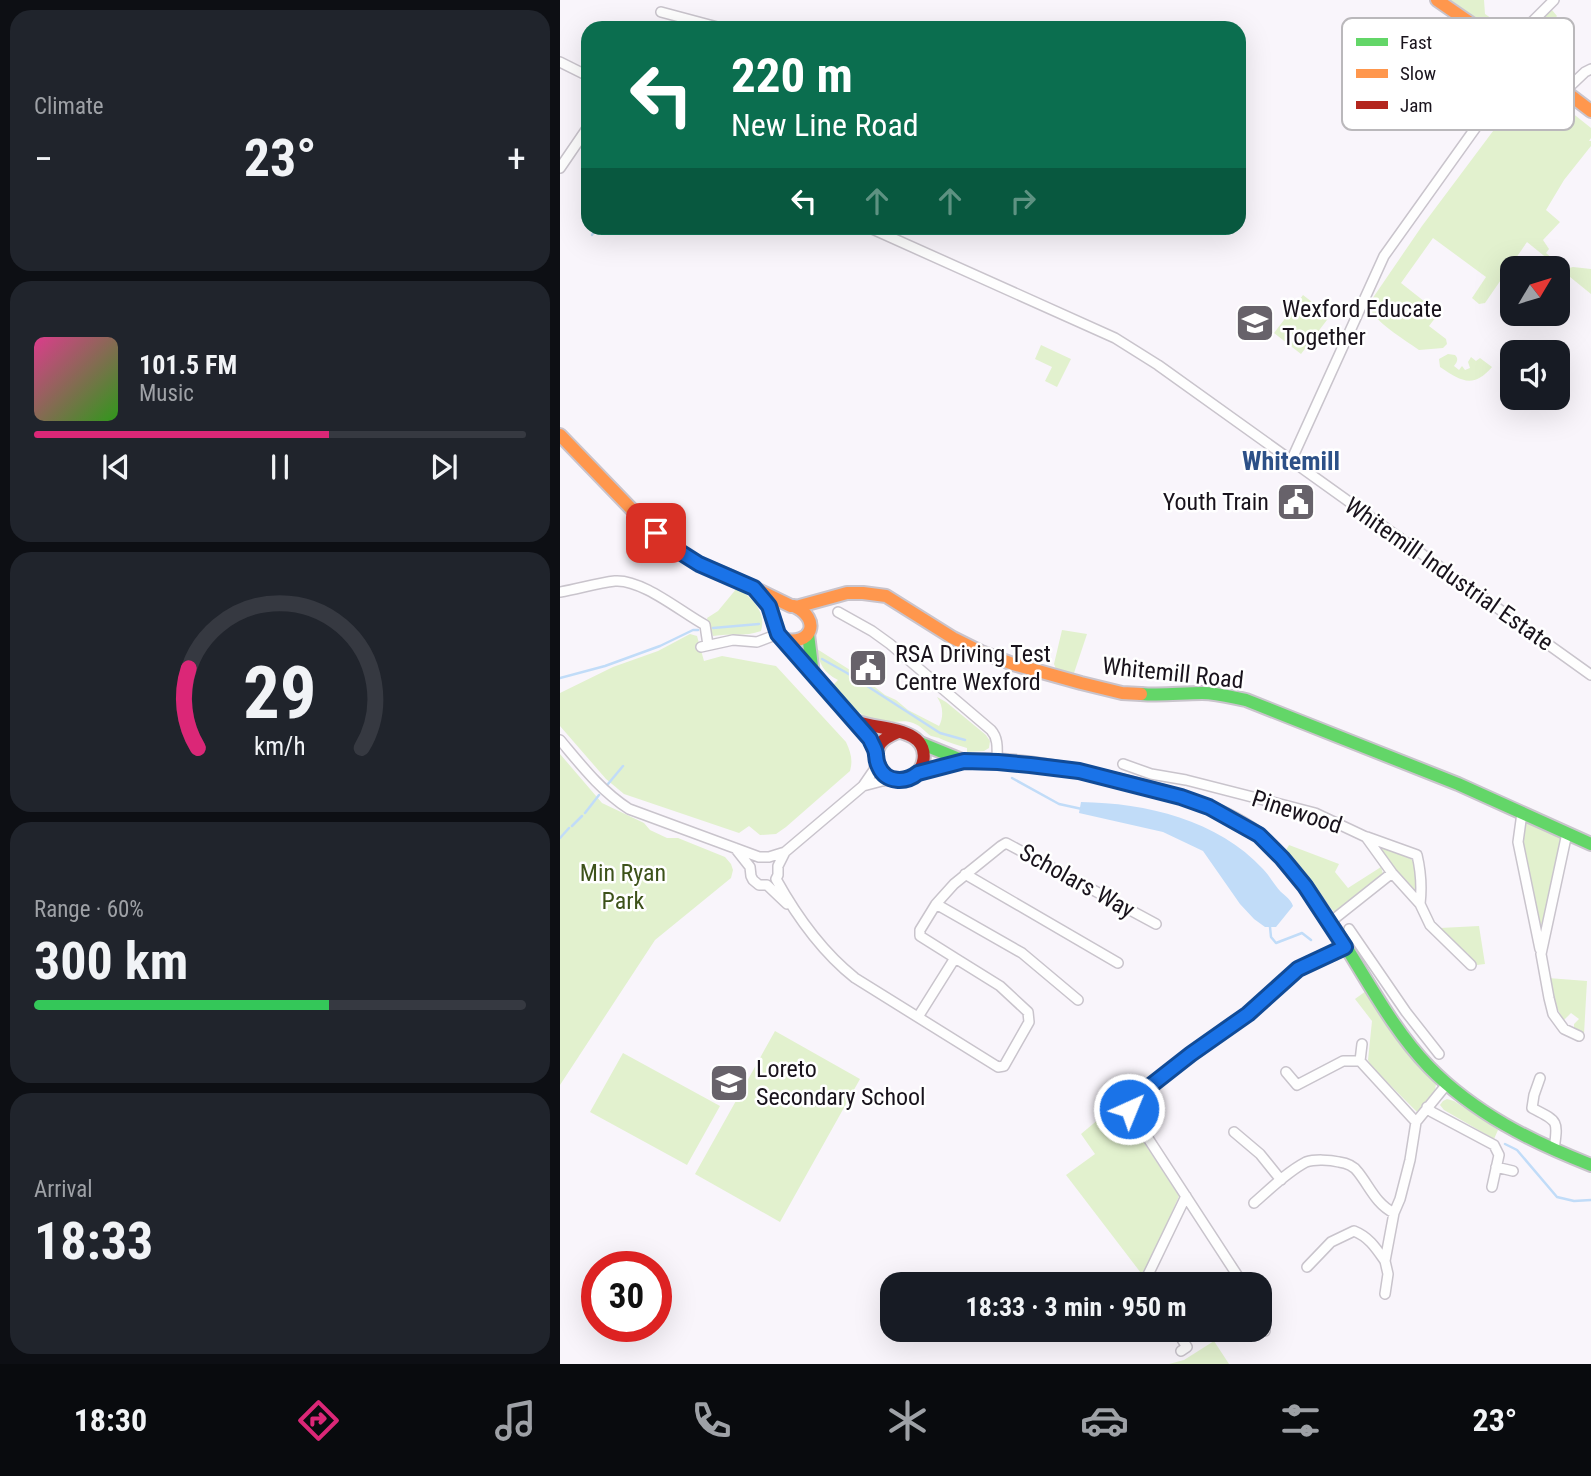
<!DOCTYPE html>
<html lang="en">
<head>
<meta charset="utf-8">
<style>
	body { margin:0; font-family:"Roboto Condensed",sans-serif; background:#20242c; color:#f1f3f6; height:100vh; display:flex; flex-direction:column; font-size:26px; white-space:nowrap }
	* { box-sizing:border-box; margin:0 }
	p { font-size:23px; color:#9ea1a6 }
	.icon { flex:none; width:38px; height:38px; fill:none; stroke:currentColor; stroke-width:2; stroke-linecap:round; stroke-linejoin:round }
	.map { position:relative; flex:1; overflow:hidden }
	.sheet { display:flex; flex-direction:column; gap:10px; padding:10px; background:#0d0f14; width:560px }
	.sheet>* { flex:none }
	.guide { position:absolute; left:21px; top:21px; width:665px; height:214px; border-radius:21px; box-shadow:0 7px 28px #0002; background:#0b6e4f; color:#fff; overflow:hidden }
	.needle { width:46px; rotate:52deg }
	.buttons { position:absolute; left:940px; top:256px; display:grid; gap:14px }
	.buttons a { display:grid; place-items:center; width:70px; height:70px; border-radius:14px; background:#171b24; box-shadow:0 7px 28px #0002; font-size:35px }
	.speed { position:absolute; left:21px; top:1251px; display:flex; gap:14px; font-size:35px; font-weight:700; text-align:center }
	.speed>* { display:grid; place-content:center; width:91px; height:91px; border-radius:50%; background:#171b24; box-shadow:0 7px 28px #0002; line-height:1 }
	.speed .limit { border:10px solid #d22; background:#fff; color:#111 }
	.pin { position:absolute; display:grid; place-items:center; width:60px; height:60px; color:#fff; margin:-30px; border-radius:14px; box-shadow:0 4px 10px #0006 }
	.me { position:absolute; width:77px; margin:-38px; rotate:44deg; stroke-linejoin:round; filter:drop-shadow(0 0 5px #0008) }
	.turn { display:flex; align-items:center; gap:24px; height:147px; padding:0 35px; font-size:32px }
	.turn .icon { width:91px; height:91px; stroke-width:2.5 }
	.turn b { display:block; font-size:49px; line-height:60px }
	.lanes { display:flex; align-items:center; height:66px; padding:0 35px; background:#0003; justify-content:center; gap:35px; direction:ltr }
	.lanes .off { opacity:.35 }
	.big { font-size:52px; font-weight:700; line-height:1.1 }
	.sheet .widget { flex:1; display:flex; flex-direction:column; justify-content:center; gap:10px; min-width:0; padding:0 24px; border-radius:21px; background:#20242c }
	.sheet .dial { align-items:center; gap:0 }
	.dial svg { height:182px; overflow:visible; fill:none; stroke:#363941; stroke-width:7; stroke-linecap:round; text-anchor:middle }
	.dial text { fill:#f1f3f6; stroke:none }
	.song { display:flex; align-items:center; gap:21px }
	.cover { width:84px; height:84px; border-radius:10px; background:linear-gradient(135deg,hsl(330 70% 55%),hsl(110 70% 35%)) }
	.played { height:7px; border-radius:4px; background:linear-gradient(90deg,#db2777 60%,#363941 60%) }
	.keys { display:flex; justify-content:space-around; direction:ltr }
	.heat { display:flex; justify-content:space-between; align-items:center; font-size:38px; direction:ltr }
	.charge { height:10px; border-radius:5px; background:linear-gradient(90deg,#34c759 60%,#363941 0) }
	.trip { position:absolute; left:320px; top:1272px; width:392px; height:70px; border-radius:21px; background:#171b24; box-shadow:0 7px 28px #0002; font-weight:700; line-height:70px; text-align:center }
	.menu { display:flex; height:112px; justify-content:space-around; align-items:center; background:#090b0e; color:#9ea1a6 }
	.menu .icon { width:49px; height:49px }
	.menu .selected { color:#db2777 }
	.menu b { font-size:32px; color:#f1f3f6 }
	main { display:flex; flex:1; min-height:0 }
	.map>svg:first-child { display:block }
</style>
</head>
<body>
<main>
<section class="sheet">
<div class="widget"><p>Climate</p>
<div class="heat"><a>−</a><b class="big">23°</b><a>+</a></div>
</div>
<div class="widget">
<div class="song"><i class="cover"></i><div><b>101.5 FM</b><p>Music</p></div></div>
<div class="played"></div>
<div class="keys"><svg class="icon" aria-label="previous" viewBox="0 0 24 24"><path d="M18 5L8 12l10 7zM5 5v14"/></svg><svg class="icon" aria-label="pause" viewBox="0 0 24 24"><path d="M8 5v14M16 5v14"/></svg><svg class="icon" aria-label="next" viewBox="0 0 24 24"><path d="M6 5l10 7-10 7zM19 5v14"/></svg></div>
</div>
<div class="widget dial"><svg viewBox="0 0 100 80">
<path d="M14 69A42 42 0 1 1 86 69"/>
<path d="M14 69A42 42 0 0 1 10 34" stroke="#db2777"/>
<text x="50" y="56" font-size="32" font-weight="700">29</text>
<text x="50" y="72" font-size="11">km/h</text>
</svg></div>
<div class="widget"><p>Range · 60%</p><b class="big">300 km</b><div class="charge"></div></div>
<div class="widget"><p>Arrival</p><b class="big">18:33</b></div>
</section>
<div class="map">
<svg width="1031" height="1364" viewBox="0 0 1031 1364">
	<rect width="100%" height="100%" fill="#f9f5fb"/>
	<path fill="#e2f1ce" d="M 890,0 L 924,0 L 925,14 L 956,35 L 952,38 L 943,38 Z
		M 992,10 L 997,16 L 987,28 L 987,44 L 984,50 L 988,54 L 987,57 L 1010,77 L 1005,79 L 999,78 L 966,53 C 964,37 980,21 992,10 Z
		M 969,83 L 1001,104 L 1031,128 L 1031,138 L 1029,141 L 1031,141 L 1031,146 L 1004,180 L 986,210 L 1000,222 L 983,240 L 989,249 L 986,253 L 1005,269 L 1013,267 L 1031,269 L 1031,294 L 967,242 L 925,303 L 919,304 L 912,298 L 926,277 L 873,238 L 841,283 L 879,313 L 869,326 L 886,339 L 887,344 L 883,348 L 859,350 C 845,340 813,321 808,305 L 862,226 Z
		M 743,295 L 770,316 L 741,354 L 714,333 Z
		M 481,345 L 511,359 L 497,387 L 485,381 L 492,367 L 475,359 Z
		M 888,354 L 895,355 C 899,359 897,362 894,366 L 899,370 L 902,366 L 905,370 L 910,368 L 908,362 L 911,357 L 916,361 L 920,358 L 932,367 C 913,389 901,381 880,367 L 879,359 Z
		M 177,588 C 192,597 207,613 201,631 C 185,637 170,633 153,636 L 147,618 L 158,611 Z
		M 502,630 L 527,634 L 514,673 L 496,669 L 494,664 Z
		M 130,634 L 137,636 L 144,661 L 162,656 L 216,666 L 286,742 C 291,753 293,760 290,771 L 226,827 L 216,834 L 200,835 L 189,826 L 179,833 L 64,794 L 46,779 L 0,726 L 0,693 L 53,667 L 98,651 Z
		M 257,649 L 290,670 L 292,669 L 325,695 L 336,700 L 348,710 L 379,726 C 384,717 383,705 377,697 L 386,702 L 426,735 L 430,741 L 429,748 L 424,751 L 407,752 L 407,748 C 398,745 390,743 381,739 C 378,737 374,737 371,736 C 364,731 361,726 353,723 C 344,719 335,723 325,722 C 302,722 287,701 273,685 L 278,680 C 264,673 259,664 257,649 Z
		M 0,754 L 42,803 L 84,823 L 90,830 L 107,838 L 118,838 L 165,857 L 171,864 L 173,870 L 171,878 L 95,940 L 0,1085 Z
		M 967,822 L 970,822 L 998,835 L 1001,839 L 984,921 L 982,924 L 979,923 L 962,837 L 963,827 Z
		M 817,844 L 851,859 L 856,865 L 859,894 L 816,848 Z
		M 729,845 L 779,864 L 775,872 L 788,888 L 821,867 L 823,874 L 774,912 L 740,868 L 725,852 Z
		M 919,926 L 925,964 L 917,965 L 907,953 L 901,950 L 880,928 Z
		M 988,978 L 1027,981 L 1024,1034 L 1014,1028 L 1014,1024 L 1019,1019 L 1011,1013 L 1004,1020 C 995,1007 991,993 988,978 Z
		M 806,991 L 840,1043 L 876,1084 L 875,1090 L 857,1112 L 812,1067 L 808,1060 L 812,1021 L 795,999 Z
		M 215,1031 L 300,1079 L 220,1222 L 135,1174 Z
		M 63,1053 L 160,1106 L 127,1165 L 30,1112 Z
		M 887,1099 L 894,1101 L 938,1130 L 934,1139 L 884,1110 L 880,1105 L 883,1101 Z
		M 558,1103 L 619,1196 L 584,1277 L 506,1175 L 535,1154 L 521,1134 Z
		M 654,1341 L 669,1364 L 609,1364 L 624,1360 Z"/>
	<path fill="#c1dcf8" d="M 521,802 C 586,803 658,820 703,869 C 708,874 712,881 716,886 C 721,894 731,898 733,906 L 716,927 L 705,927 L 694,919 L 680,904 L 643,851 L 603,832 L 519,813 Z"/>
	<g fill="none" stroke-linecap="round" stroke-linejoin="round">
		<path stroke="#c1dcf8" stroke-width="2.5" d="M 32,235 L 36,228
			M 153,628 L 199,624
			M 262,659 L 287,673 L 380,733 L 405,740
			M 0,678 L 45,666 L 100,646 L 133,630 L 138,630
			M 452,778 L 499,804 L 522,809
			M 48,784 L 63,766
			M 25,813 L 39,795
			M 12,826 L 22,816
			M 0,838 L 9,828
			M 710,927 L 711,937 L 716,943 L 742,933 L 751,940
			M 945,1144 L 957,1150 L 997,1197 L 1014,1201 L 1031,1200"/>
		<g stroke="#c9c4cc" stroke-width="12">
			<path id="street" d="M 101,12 L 161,28
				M 951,52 L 971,23 L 994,0
				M 0,62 L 28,76
				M 1005,91 L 1025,72 L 1031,69
				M 0,168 L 28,127
				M 310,228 L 555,338 L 598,365 L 1031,675
				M 731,461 L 824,256 L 964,60
				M 0,592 C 18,589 37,583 55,581 C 82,579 121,612 145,625 L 148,645
				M 278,612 L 312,631 L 330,644 L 431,730 C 439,739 437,750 437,762
				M 141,647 L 173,640 L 197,642 L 218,634
				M 0,740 C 21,765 41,791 69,809 L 199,857 L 209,857 L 225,852
				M 316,760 L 314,770 L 303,786 L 225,852 L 218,866 L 218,875 L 216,879 C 237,917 261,951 295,978 L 438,1067 L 444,1066 L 469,1022 L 468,1012 L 440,986 L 395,958 L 358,1017
				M 563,764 L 591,774 L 626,780 L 755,813 L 806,837 L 832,873 L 860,904 L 870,925 L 911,965
				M 303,786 L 322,781 L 332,780
				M 962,813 L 958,842 L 980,949
				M 1007,833 L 981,954 L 989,998 L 993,1014 L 1004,1029 L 1019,1036
				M 807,837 L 857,855 C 861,872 862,887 860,904
				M 175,848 L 190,867 L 191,876 L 193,880 L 199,885 L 207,885 L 227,904
				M 405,874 L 558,963
				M 376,904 L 462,953 L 518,1000
				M 769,923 L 832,873
				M 789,929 L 846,1012 L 879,1054
				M 395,958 L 360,936 L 360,930 L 376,904 L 394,884 L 441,846 L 446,843 L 596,924
				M 800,1061 L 802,1044
				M 726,1072 L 737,1085 L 783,1061 L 800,1061 L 856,1122
				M 980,1078 L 974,1095 L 972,1108 C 999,1122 998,1120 994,1150
				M 867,1107 L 872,1112 L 934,1145 L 939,1155 L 932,1187
				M 674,1132 L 700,1154 L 721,1180
				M 936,1167 L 953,1171
				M 694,1203 C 710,1189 727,1172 746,1162 C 755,1159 770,1160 779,1162 C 787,1163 793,1165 798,1172 C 810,1187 816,1204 834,1213
				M 747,1267 L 771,1242 L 794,1231 C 809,1237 816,1248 825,1261
				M 587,1284 L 586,1279 L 626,1196
				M 683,1284 L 569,1109 L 570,1104 L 580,1094 L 631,1054 L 688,1014 L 738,969 L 785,947
				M 825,1294 L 828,1274 L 825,1261 L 834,1213 L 840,1199 L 850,1160 L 856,1122 L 887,1084
				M 700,1310 L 705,1319 L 705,1331
				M 616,1330 L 627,1347 L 621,1351"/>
		</g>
		<g stroke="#c9c4cc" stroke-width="16">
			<path id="fast" d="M 248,634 L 253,675
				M 581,694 C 602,696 621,693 642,693 C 657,693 671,697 686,700 L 898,784 L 1031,844
				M 360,743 L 404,761
				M 358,773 C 373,769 388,763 404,761 C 449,757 497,767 540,776 C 589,787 658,803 698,834 C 738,866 764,913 791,955 C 815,994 838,1035 869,1067 C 914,1113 972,1142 1031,1165"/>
		</g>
		<g stroke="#c9c4cc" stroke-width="16">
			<path id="slow" d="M 877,0 L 964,60 L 1031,111
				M 0,435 L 82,520 L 109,545 L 139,564 L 171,577 L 231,606
				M 199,594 L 209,606 L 218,634 L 310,739 L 316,752
				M 236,607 L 287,593 L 303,593 L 326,596 L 393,638 L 421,652 L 453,664 L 521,683 L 562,693 L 581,694
				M 222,639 C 252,647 262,619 234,606"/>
		</g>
		<g stroke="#c9c4cc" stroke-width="16">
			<path id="jam" d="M 295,721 C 313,728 337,727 353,737 C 371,748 365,775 345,780 C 326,784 310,761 320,744 C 324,738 331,735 338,732"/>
		</g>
		<use href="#street" stroke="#fefefe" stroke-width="9"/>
		<use href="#fast" stroke="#63d668" stroke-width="12"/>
		<use href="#slow" stroke="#ff974d" stroke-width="12"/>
		<use href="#jam" stroke="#b3261e" stroke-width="12"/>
	</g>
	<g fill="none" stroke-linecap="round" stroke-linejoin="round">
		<g stroke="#114b97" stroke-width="18">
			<path id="route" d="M 96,533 L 109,545 L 139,564 L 194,588 L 209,606 L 218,634 L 310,739 C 312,745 316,749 316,755 C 317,761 316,761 319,767 C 326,783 346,783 358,773 L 404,761 L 438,762 L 470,765 L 519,771 L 621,797 L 649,807 L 699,835 L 722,858 L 745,886 L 785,947 L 738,969 L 688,1014 L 631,1054 L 580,1094 L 570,1104 L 569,1109"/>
		</g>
		<use href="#route" stroke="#1a73e8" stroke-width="12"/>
	</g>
	<defs>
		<g id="school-square" transform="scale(2.0125)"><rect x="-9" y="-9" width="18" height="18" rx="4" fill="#67626a" stroke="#fff"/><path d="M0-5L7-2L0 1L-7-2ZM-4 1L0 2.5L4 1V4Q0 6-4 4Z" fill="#fff"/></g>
		<g id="civic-square" transform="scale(2.0125)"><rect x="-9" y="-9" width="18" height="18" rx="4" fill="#67626a" stroke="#fff"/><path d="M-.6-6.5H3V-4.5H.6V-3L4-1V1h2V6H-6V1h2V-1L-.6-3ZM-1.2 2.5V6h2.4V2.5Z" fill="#fff"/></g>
	</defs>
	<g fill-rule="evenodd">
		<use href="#school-square" x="695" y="323"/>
		<use href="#civic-square" x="736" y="502"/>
		<use href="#civic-square" x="308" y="668"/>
		<use href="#school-square" x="169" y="1083"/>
	</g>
	<g text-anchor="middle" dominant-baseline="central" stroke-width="5" stroke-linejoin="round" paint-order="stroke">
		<g font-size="24" fill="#19131c" stroke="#fff" text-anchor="start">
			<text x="722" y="309">Wexford Educate<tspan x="722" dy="28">Together</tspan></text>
			<text x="709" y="502" text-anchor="end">Youth Train</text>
			<text x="335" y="654">RSA Driving Test<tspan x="335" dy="28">Centre Wexford</tspan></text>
			<text x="196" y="1069">Loreto<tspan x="196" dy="28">Secondary School</tspan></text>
		</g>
		<g font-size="24" fill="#19131c" stroke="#fff">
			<text transform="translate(889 574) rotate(35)">Whitemill Industrial Estate</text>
			<text transform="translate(613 673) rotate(6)">Whitemill Road</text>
			<text transform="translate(737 812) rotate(18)">Pinewood</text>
			<text transform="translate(517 881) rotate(29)">Scholars Way</text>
		</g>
		<g font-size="24" fill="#3d521a" stroke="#fff">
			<text x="63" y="873">Min Ryan<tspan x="63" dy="28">Park</tspan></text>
		</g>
		<g font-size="26" font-weight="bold" fill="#2c5087" stroke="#fff">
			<text x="731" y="461">Whitemill</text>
		</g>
	</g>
	<rect x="782" y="18" width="232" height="112" rx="10" fill="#fff" stroke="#bab8bb" stroke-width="2"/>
	<rect x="796" y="38" width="32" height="8" fill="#63d668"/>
	<rect x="796" y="69" width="32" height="9" fill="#ff974d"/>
	<rect x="796" y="101" width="32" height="8" fill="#b3261e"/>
	<g font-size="19" fill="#19131c">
		<text x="840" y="49">Fast</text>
		<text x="840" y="80">Slow</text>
		<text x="840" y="112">Jam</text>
	</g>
</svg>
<div class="buttons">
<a><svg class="needle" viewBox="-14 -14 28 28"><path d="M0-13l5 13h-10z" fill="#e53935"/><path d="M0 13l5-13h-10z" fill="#9ea1a6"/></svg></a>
<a><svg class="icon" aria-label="sound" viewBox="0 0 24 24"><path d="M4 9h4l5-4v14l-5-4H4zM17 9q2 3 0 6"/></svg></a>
</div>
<div class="speed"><div class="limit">30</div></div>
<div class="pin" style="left:96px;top:533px;background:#d93025"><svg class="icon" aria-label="arrive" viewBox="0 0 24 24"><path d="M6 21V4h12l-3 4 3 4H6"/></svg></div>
<svg class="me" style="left:569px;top:1109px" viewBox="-20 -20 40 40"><circle r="17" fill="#1a73e8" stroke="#fff" stroke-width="3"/><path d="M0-11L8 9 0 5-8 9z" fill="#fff"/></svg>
<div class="trip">18:33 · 3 min · 950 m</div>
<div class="guide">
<div class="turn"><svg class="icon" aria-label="left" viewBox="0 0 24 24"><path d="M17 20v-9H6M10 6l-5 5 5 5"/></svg><div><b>220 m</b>New Line Road</div></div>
<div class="lanes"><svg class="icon" aria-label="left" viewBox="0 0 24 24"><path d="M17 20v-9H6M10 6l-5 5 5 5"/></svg><svg class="icon off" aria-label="ahead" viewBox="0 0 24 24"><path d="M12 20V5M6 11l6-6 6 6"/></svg><svg class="icon off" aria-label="ahead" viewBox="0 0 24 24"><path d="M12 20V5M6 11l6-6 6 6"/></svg><svg class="icon off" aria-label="right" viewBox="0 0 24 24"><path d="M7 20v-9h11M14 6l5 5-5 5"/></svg></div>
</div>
</div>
</main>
<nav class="menu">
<b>18:30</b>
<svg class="icon selected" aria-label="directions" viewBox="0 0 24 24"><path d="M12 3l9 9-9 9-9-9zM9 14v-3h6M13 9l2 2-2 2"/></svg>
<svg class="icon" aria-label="music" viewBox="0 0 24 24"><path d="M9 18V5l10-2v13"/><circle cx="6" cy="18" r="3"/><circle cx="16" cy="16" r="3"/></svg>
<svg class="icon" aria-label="phone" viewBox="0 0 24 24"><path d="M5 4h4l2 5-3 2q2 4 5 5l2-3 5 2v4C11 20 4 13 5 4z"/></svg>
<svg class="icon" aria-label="climate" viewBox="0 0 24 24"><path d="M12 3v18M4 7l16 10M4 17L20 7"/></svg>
<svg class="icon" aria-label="car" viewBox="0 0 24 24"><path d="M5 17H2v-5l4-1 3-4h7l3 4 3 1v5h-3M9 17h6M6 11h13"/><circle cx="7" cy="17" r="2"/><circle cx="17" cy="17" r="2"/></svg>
<svg class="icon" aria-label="filters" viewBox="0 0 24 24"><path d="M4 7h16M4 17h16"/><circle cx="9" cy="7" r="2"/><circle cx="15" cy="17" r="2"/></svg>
<b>23°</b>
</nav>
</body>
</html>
